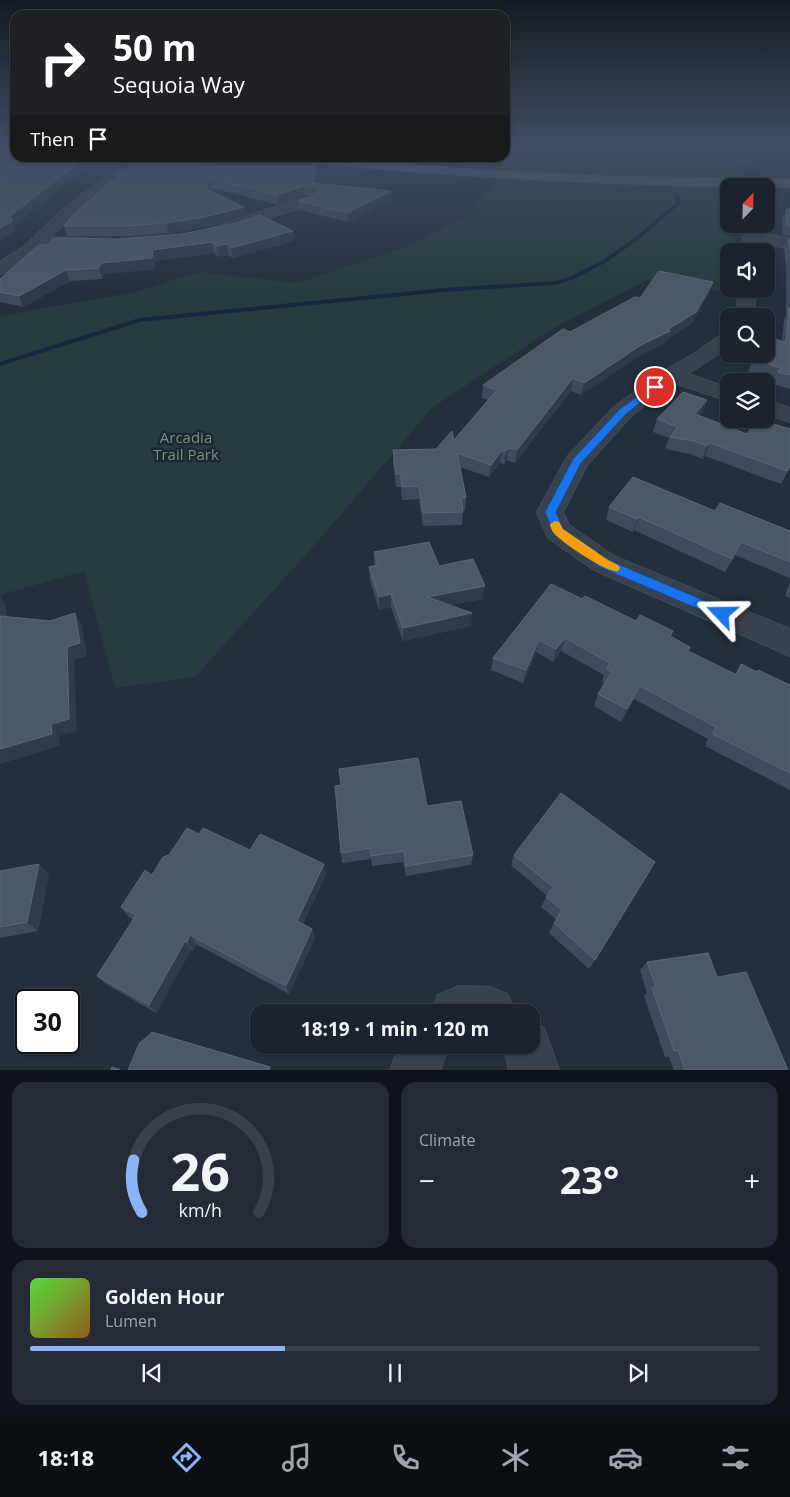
<!DOCTYPE html>
<html lang="en">
<head>
<meta charset="utf-8">
<style>
	body { margin:0; font-family:"Open Sans",sans-serif; background:#242b36; color:#f1f3f6; height:100vh; display:flex; flex-direction:column; font-size:19px; white-space:nowrap }
	* { box-sizing:border-box; margin:0 }
	p { font-size:16px; color:#a0a4aa }
	.icon { flex:none; width:28px; height:28px; fill:none; stroke:currentColor; stroke-width:2; stroke-linecap:round; stroke-linejoin:round }
	.map { position:relative; height:1070px; overflow:hidden }
	.panel { display:flex; flex-direction:column; gap:12px; padding:12px; background:#0f1319; flex:1 }
	.panel>* { flex:none }
	.banner { position:absolute; left:10px; top:10px; width:500px; height:152px; border-radius:15px; box-shadow:0 1px 4px #0004,0 0 0 1px #39404a; background:#202124; color:#fff; overflow:hidden }
	.needle { width:32px; rotate:22deg }
	.controls { position:absolute; left:720px; top:178px; display:grid; gap:10px }
	.controls a { display:grid; place-items:center; width:55px; height:55px; border-radius:10px; background:#1b232e; box-shadow:0 1px 4px #0004,0 0 0 1px #39404a; font-size:25px }
	.speed { position:absolute; left:15px; top:989px; display:flex; gap:10px; font-size:25px; font-weight:700; text-align:center }
	.speed>* { display:grid; place-content:center; width:65px; height:65px; border-radius:50%; background:#1b232e; box-shadow:0 1px 4px #0004,0 0 0 1px #39404a; line-height:1 }
	.speed .limit { border:2px solid #111; border-radius:8px; background:#fff; color:#111 }
	.pin { position:absolute; display:grid; place-items:center; width:42px; height:42px; color:#fff; margin:-21px; border:2px solid #fff; border-radius:50%; box-shadow:0 1px 5px #0007 }
	.me { position:absolute; width:55px; margin:-28px; rotate:293deg; stroke-linejoin:round; filter:drop-shadow(0 0 4px #0008) }
	.turn { display:flex; align-items:center; gap:18px; height:105px; padding:0 20px; font-size:22px }
	.turn .icon { width:65px; height:65px; stroke-width:2.5 }
	.turn b { display:block; font-size:35px; line-height:42px }
	.then { display:flex; align-items:center; height:48px; padding:0 20px; background:#0003; gap:10px; font-size:19px }
	.big { font-size:38px; font-weight:700; line-height:1.1 }
	.panel .widget { flex:1; display:flex; flex-direction:column; justify-content:center; gap:8px; min-width:0; padding:0 18px; border-radius:15px; background:#242b36 }
	.panel .dial { align-items:center; gap:0 }
	.dial svg { height:130px; overflow:visible; fill:none; stroke:#39404a; stroke-width:7; stroke-linecap:round; text-anchor:middle }
	.dial text { fill:#f1f3f6; stroke:none }
	.song { display:flex; align-items:center; gap:15px }
	.cover { width:60px; height:60px; border-radius:8px; background:linear-gradient(135deg,hsl(110 70% 55%),hsl(30 70% 35%)) }
	.played { height:5px; border-radius:2px; background:linear-gradient(90deg,#8ab4f8 35%,#39404a 35%) }
	.keys { display:flex; justify-content:space-around; direction:ltr }
	.heat { display:flex; justify-content:space-between; align-items:center; font-size:28px; direction:ltr }
	.panel .tiles { flex:1; display:grid; gap:12px; grid-template-columns:1fr 1fr }
	.widget:last-child { grid-column:span 2 }
	.trip { position:absolute; left:250px; top:1004px; width:290px; height:50px; border-radius:15px; background:#1b232e; box-shadow:0 1px 4px #0004,0 0 0 1px #39404a; font-weight:700; line-height:50px; text-align:center }
	.tabs { display:flex; height:80px; justify-content:space-around; align-items:center; background:#0b0e12; color:#a0a4aa }
	.tabs .icon { width:35px; height:35px }
	.tabs .on { color:#8ab4f8 }
	.tabs b { font-size:22px; color:#f1f3f6 }
	.map>svg:first-child { display:block }
</style>
</head>
<body>
<div class="map">
<svg width="790" height="1070" viewBox="0 0 790 1070">
	<rect width="100%" height="100%" fill="#242f3e"/>
	<path fill="#263c3f" d="M 505,143 L 790,143 L 790,161 L 732,163 L 742,186 L 729,186 L 729,224 L 746,224 L 746,229 L 734,231 L 729,236 L 740,246 L 739,251 L 729,251 L 729,289 L 735,289 L 735,293 L 649,279 L 552,329 L 433,407 L 319,540 L 195,677 L 115,688 L 84,571 L 0,595 L 0,316 L 135,292 L 199,272 L 297,283 L 412,245 L 471,212 L 494,186 L 502,158 L 505,158 Z"/>
	<g fill="none" stroke-linecap="round" stroke-linejoin="round">
		<path fill="#17263c" fill-rule="evenodd" d="M 668,143 L 672,143 L 663,155 L 661,155 Z
			M 675,195 L 679,196 L 680,204 L 638,240 L 607,262 L 574,279 L 555,285 L 444,292 L 140,322 L 0,366 L 0,362 L 139,318 L 444,288 L 555,281 L 570,277 L 603,260 L 634,238 L 676,203 Z"/>
		<g stroke="#414a57" stroke-width="2">
			<path id="street" d="M 485,158 L 497,158 L 492,175 L 486,179 L 480,175 Z
				M 148,159 L 154,163 L 152,166 L 116,183 L 92,198 L 51,237 L 86,238 L 91,240 L 94,243 L 91,246 L 42,246 L 6,272 L 0,274 L 0,262 C 9,255 21,250 29,242 C 60,210 103,171 148,159 Z
				M 310,196 L 315,197 L 317,200 L 315,203 L 232,230 L 222,230 L 220,227 L 222,224 Z
				M 751,232 L 790,238 L 790,248 L 758,243 L 758,251 L 742,251 L 743,237 L 746,234 Z
				M 740,289 L 757,289 L 753,316 L 735,316 Z
				M 729,332 L 729,347 L 688,374 L 729,388 L 729,401 L 674,383 L 631,416 L 587,465 L 563,512 L 569,525 L 614,556 L 790,629 L 790,656 L 594,570 L 548,538 L 537,512 L 567,457 L 615,406 L 664,371 L 697,352 L 722,334 Z
				M 766,400 L 790,408 L 790,422 L 766,414 Z
				M 459,986 L 490,987 L 507,994 L 516,1012 L 431,1012 L 438,995 Z
				M 531,1022 L 544,1028 L 559,1070 L 509,1070 L 503,1045 L 531,1045 Z
				M 400,1045 L 449,1045 L 440,1070 L 390,1070 Z"/>
		</g>
		<g stroke="#414a57" stroke-width="2">
			<path id="primary" d="M 296,158 L 333,158 L 484,170 L 606,176 L 790,179 L 790,187 C 629,187 464,178 302,162 Z"/>
		</g>
		<use href="#street" fill="#38414e" fill-rule="evenodd"/>
		<use href="#primary" fill="#56606e" fill-rule="evenodd"/>
	</g>
	<path fill="#3f4b5c" d="M 151,158 L 225,158 L 224,159 L 210,167 L 316,166 L 316,175 L 314,184 L 391,191 L 391,200 L 348,222 L 300,210 L 299,201 L 314,195 L 304,195 L 279,205 L 212,188 L 211,191 L 244,207 L 245,217 L 207,227 L 168,233 L 129,236 L 67,236 L 64,226 L 152,158 Z
		M 786,209 L 790,209 L 790,236 L 783,235 L 782,219 Z
		M 293,231 L 294,241 L 233,258 L 228,255 L 219,257 L 214,253 L 155,261 L 155,269 L 104,274 L 102,279 L 70,281 L 23,307 L 0,302 L 0,279 L 47,245 L 118,239 Z
		M 788,239 L 790,239 L 790,389 L 772,384 L 774,380 L 748,371 L 753,359 L 782,341 L 784,320 L 786,315 L 786,265 L 784,249 Z
		M 713,282 L 709,293 L 692,323 L 667,339 L 666,342 L 637,357 L 581,395 L 571,391 L 515,463 L 507,460 L 504,464 L 500,463 L 489,477 L 460,467 L 466,497 L 465,510 L 463,510 L 462,525 L 423,526 L 419,499 L 402,500 L 401,487 L 396,487 L 393,463 L 393,450 L 436,449 L 454,440 L 488,400 L 482,398 L 483,385 L 570,332 L 640,298 Z
		M 707,400 L 702,413 L 699,416 L 747,434 L 790,429 L 790,467 L 781,484 L 705,456 L 702,459 L 690,454 L 665,449 L 669,438 L 653,432 L 657,419 Z
		M 609,507 L 715,511 L 790,531 L 790,578 L 735,555 L 725,572 L 634,530 L 633,532 L 606,520 Z
		M 374,552 L 439,566 L 483,599 L 450,605 L 471,626 L 403,641 L 391,607 L 379,610 L 370,580 L 369,567 L 374,566 Z
		M 790,581 L 790,598 L 785,596 Z
		M 582,599 L 636,621 L 673,631 L 670,637 L 688,651 L 735,674 L 741,664 L 756,672 L 758,670 L 790,685 L 790,790 L 705,746 L 708,739 L 634,699 L 621,722 L 594,706 L 598,694 L 605,683 L 602,682 L 604,675 L 561,651 L 553,662 L 536,652 L 523,683 L 491,670 L 493,658 Z
		M 561,793 L 595,960 L 589,969 L 549,933 L 556,919 L 541,907 L 547,896 L 511,865 L 514,855 Z
		M 427,806 L 473,855 L 471,865 L 406,876 L 403,862 L 372,866 L 371,859 L 342,863 L 341,853 Z
		M 199,834 L 326,874 L 303,924 L 312,929 L 315,938 L 289,994 L 196,944 L 193,951 L 191,950 L 156,1013 L 106,984 L 97,976 L 133,919 L 129,917 L 121,907 L 152,875 L 169,855 Z
		M 0,871 L 49,875 L 38,931 L 0,938 Z
		M 647,962 L 717,977 L 788,1070 L 674,1070 L 669,1057 L 665,1057 L 644,996 L 647,993 L 640,970 Z"/>
	<path fill="#2f3b4b" d="M 85,158 L 98,158 L 14,226 L 16,230 L 0,240 L 0,228 L 10,216 Z
		M 125,158 L 147,158 L 124,168 L 122,159 Z
		M 210,158 L 225,158 L 224,159 L 192,176 L 191,167 Z
		M 316,166 L 316,175 L 314,186 L 312,183 Z
		M 210,179 L 212,188 L 208,198 L 206,189 Z
		M 304,186 L 304,195 L 279,205 L 278,195 Z
		M 391,191 L 391,200 L 348,222 L 347,213 Z
		M 244,207 L 245,217 L 207,227 L 168,233 L 166,223 Z
		M 293,231 L 294,241 L 233,258 L 231,248 Z
		M 212,242 L 214,253 L 155,261 L 155,269 L 104,274 L 102,279 L 99,268 L 101,263 L 153,250 Z
		M 227,244 L 228,255 L 219,257 L 217,246 Z
		M 66,270 L 70,281 L 23,307 L 19,296 Z
		M 713,282 L 709,293 L 692,323 L 667,339 L 666,342 L 637,357 L 581,395 L 584,383 L 641,345 L 667,330 Z
		M 573,378 L 571,391 L 515,463 L 517,450 Z
		M 707,400 L 702,413 L 690,427 L 695,414 Z
		M 710,443 L 705,456 L 702,459 L 707,446 Z
		M 509,448 L 507,460 L 504,464 L 506,451 Z
		M 502,450 L 500,463 L 489,477 L 491,465 Z
		M 639,517 L 634,530 L 633,532 L 637,519 Z
		M 485,586 L 483,599 L 427,610 L 427,597 Z
		M 391,594 L 391,607 L 379,610 L 379,597 Z
		M 0,595 L 6,606 L 8,628 L 0,616 Z
		M 75,613 L 82,626 L 87,656 L 74,660 L 77,731 L 59,736 L 60,746 L 0,764 L 0,749 L 51,724 L 67,647 Z
		M 472,613 L 471,626 L 403,641 L 403,628 Z
		M 565,638 L 561,651 L 553,662 L 556,649 Z
		M 539,640 L 536,652 L 523,683 L 526,670 Z
		M 640,686 L 634,699 L 621,722 L 627,709 Z
		M 39,864 L 49,875 L 38,931 L 27,922 Z
		M 324,864 L 326,874 L 300,930 L 297,921 Z
		M 312,929 L 315,938 L 289,994 L 286,986 Z
		M 190,935 L 196,944 L 193,951 L 187,942 Z
		M 185,941 L 191,950 L 156,1013 L 149,1005 Z"/>
	<path fill="#4b5868" stroke="#5c6777" d="M 0,143 L 15,143 L 15,158 L 85,158 L 10,216 L 13,221 L 0,228 Z
		M 153,158 L 210,158 L 191,167 L 316,166 L 312,183 L 391,191 L 347,213 L 299,201 L 316,195 L 318,190 L 314,186 L 304,186 L 278,195 L 210,179 L 206,189 L 244,207 L 205,217 L 166,223 L 127,226 L 64,226 L 75,213 L 121,173 Z
		M 786,209 L 790,209 L 790,226 L 787,225 Z
		M 260,215 L 293,231 L 231,248 L 227,244 L 217,246 L 212,242 L 153,250 L 152,258 L 101,263 L 99,268 L 66,270 L 19,296 L 0,292 L 0,279 L 39,245 L 47,245 L 53,238 L 118,239 L 182,234 L 236,223 Z
		M 788,239 L 790,239 L 790,250 Z
		M 659,271 L 713,282 L 696,312 L 667,330 L 670,331 L 641,345 L 584,383 L 573,378 L 517,450 L 509,448 L 506,451 L 502,450 L 491,465 L 457,453 L 466,497 L 461,498 L 463,512 L 423,513 L 419,486 L 402,487 L 401,474 L 396,474 L 393,450 L 436,449 L 452,431 L 454,440 L 497,390 L 483,385 L 563,329 L 570,332 L 635,297 L 640,298 Z
		M 789,308 L 790,308 L 790,375 L 778,372 L 781,368 L 753,359 L 758,354 L 766,354 L 766,345 L 773,338 L 786,343 Z
		M 683,392 L 707,400 L 695,414 L 747,434 L 757,419 L 790,429 L 790,466 L 787,471 L 710,443 L 707,446 L 694,441 L 670,437 L 678,427 L 657,419 Z
		M 633,477 L 715,511 L 720,503 L 790,531 L 790,562 L 741,542 L 732,559 L 639,517 L 637,519 L 609,507 Z
		M 429,542 L 439,566 L 473,559 L 485,586 L 427,597 L 472,613 L 403,628 L 391,594 L 379,597 L 369,567 L 378,565 L 374,552 Z
		M 551,584 L 582,599 L 585,596 L 636,621 L 640,615 L 673,631 L 670,636 L 690,647 L 688,651 L 737,675 L 741,664 L 757,672 L 758,670 L 790,685 L 790,773 L 713,734 L 716,727 L 640,686 L 627,709 L 598,694 L 612,672 L 607,669 L 610,663 L 565,638 L 556,649 L 539,640 L 526,670 L 493,658 Z
		M 75,613 L 80,643 L 67,647 L 69,719 L 51,724 L 52,734 L 0,749 L 0,616 L 50,621 Z
		M 418,758 L 427,806 L 461,801 L 473,855 L 406,866 L 404,851 L 371,856 L 370,848 L 341,853 L 335,786 L 341,785 L 339,769 Z
		M 561,793 L 655,862 L 595,960 L 554,923 L 562,910 L 546,897 L 553,887 L 514,855 Z
		M 187,828 L 199,834 L 203,828 L 250,850 L 260,834 L 324,864 L 297,921 L 312,929 L 286,986 L 190,935 L 187,942 L 185,941 L 149,1005 L 97,976 L 136,915 L 121,907 L 145,870 L 152,875 L 163,857 L 169,855 Z
		M 39,864 L 27,922 L 0,927 L 0,871 Z
		M 708,953 L 717,977 L 746,972 L 788,1070 L 685,1070 L 678,1050 L 674,1051 L 652,988 L 656,987 L 647,962 Z
		M 152,1032 L 270,1067 L 269,1070 L 128,1070 L 139,1044 Z
		M 112,1067 L 120,1070 L 111,1070 Z"/>
	<linearGradient id="sky" x2="0" y2="1"><stop stop-color="#141a22"/><stop offset="0.49" stop-color="#3f4d63"/><stop offset="1" stop-color="#3f4d63" stop-opacity="0"/></linearGradient>
	<rect width="790" height="293" fill="url(#sky)"/>
	<path fill="#1a73e8" stroke="#114b97" d="M 655,384 L 658,385 L 658,389 L 627,413 L 581,463 L 556,512 L 563,529 L 608,560 L 727,610 L 729,614 L 727,618 L 722,619 L 600,567 L 554,534 L 545,512 L 573,459 L 620,409 Z"/>
	<path fill="#f59e0b" d="M 555,521 L 559,522 L 563,529 L 608,560 L 618,565 L 620,568 L 618,571 C 608,574 559,541 553,532 C 552,531 550,526 550,524 Z"/>
	<g text-anchor="middle" dominant-baseline="central" stroke-width="5" stroke-linejoin="round" paint-order="stroke">
		<g font-size="15" fill="#6b9a76" stroke="#1d2633">
			<text x="186" y="437">Arcadia<tspan x="186" dy="17">Trail Park</tspan></text>
		</g>
	</g>
</svg>
<div class="controls">
<a><svg class="needle" viewBox="-14 -14 28 28"><path d="M0-13l5 13h-10z" fill="#e53935"/><path d="M0 13l5-13h-10z" fill="#a0a4aa"/></svg></a>
<a><svg class="icon" aria-label="sound" viewBox="0 0 24 24"><path d="M4 9h4l5-4v14l-5-4H4zM17 9q2 3 0 6"/></svg></a>
<a><svg class="icon" aria-label="search" viewBox="0 0 24 24"><circle cx="10" cy="10" r="6"/><path d="M15 15l6 6"/></svg></a>
<a><svg class="icon" aria-label="layers" viewBox="0 0 24 24"><path d="M12 4l9 5-9 5-9-5zM3 14l9 5 9-5"/></svg></a>
</div>
<div class="speed"><div class="limit">30</div></div>
<div class="pin" style="left:655px;top:387px;background:#d93025"><svg class="icon" aria-label="arrive" viewBox="0 0 24 24"><path d="M6 21V4h12l-3 4 3 4H6"/></svg></div>
<svg class="me" style="left:722px;top:614px" viewBox="-20 -20 40 40"><path d="M0-17L14 15 0 8-14 15z" fill="#1a73e8" stroke="#fff" stroke-width="4"/></svg>
<div class="trip">18:19 · 1 min · 120 m</div>
<div class="banner">
<div class="turn"><svg class="icon" aria-label="right" viewBox="0 0 24 24"><path d="M7 20v-9h11M14 6l5 5-5 5"/></svg><div><b>50 m</b>Sequoia Way</div></div>
<div class="then">Then<svg class="icon" aria-label="arrive" viewBox="0 0 24 24"><path d="M6 21V4h12l-3 4 3 4H6"/></svg></div>
</div>
</div>
<section class="panel">
<div class="tiles">
<div class="widget dial"><svg viewBox="0 0 100 80">
<path d="M14 69A42 42 0 1 1 86 69"/>
<path d="M14 69A42 42 0 0 1 9 37" stroke="#8ab4f8"/>
<text x="50" y="56" font-size="32" font-weight="700">26</text>
<text x="50" y="72" font-size="11">km/h</text>
</svg></div>
<div class="widget"><p>Climate</p>
<div class="heat"><a>−</a><b class="big">23°</b><a>+</a></div>
</div>
<div class="widget">
<div class="song"><i class="cover"></i><div><b>Golden Hour</b><p>Lumen</p></div></div>
<div class="played"></div>
<div class="keys"><svg class="icon" aria-label="previous" viewBox="0 0 24 24"><path d="M18 5L8 12l10 7zM5 5v14"/></svg><svg class="icon" aria-label="pause" viewBox="0 0 24 24"><path d="M8 5v14M16 5v14"/></svg><svg class="icon" aria-label="next" viewBox="0 0 24 24"><path d="M6 5l10 7-10 7zM19 5v14"/></svg></div>
</div>
</div>
</section>
<nav class="tabs">
<b>18:18</b>
<svg class="icon on" aria-label="directions" viewBox="0 0 24 24"><path d="M12 3l9 9-9 9-9-9zM9 14v-3h6M13 9l2 2-2 2"/></svg>
<svg class="icon" aria-label="music" viewBox="0 0 24 24"><path d="M9 18V5l10-2v13"/><circle cx="6" cy="18" r="3"/><circle cx="16" cy="16" r="3"/></svg>
<svg class="icon" aria-label="phone" viewBox="0 0 24 24"><path d="M5 4h4l2 5-3 2q2 4 5 5l2-3 5 2v4C11 20 4 13 5 4z"/></svg>
<svg class="icon" aria-label="climate" viewBox="0 0 24 24"><path d="M12 3v18M4 7l16 10M4 17L20 7"/></svg>
<svg class="icon" aria-label="car" viewBox="0 0 24 24"><path d="M5 17H2v-5l4-1 3-4h7l3 4 3 1v5h-3M9 17h6M6 11h13"/><circle cx="7" cy="17" r="2"/><circle cx="17" cy="17" r="2"/></svg>
<svg class="icon" aria-label="filters" viewBox="0 0 24 24"><path d="M4 7h16M4 17h16"/><circle cx="9" cy="7" r="2"/><circle cx="15" cy="17" r="2"/></svg>
</nav>
</body>
</html>
